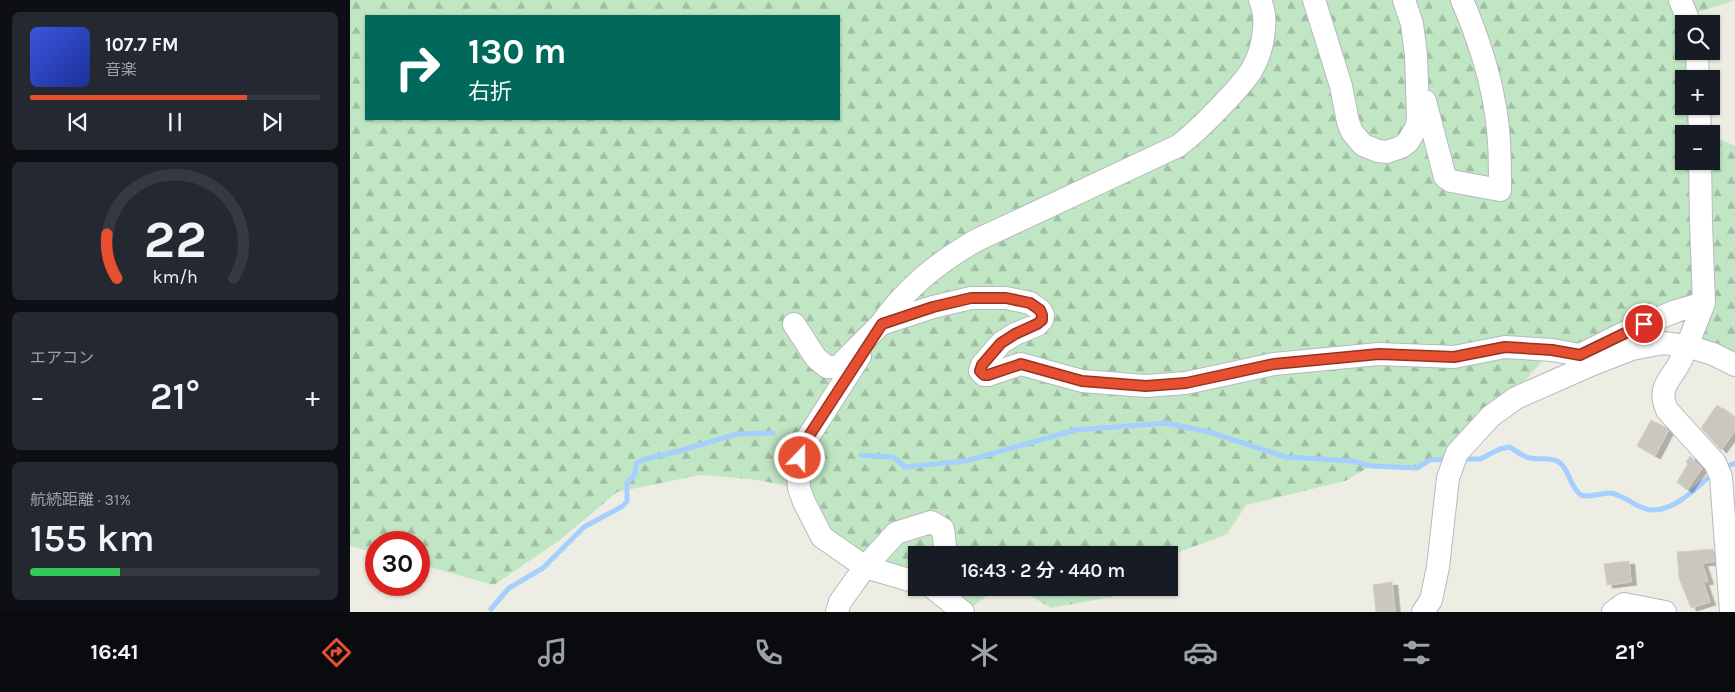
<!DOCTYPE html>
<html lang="ja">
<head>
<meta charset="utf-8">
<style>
	body { margin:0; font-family:Karla,"Noto Sans JP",sans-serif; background:#242831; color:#f1f3f6; height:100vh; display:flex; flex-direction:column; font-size:19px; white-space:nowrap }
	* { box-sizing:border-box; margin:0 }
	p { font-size:16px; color:#9ea1a6 }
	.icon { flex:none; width:28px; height:28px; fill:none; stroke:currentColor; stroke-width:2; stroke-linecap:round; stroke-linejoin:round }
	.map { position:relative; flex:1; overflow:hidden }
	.panel { display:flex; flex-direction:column; gap:12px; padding:12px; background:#0d0f14; width:350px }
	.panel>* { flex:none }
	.top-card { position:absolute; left:15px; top:15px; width:475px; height:105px; border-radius:0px; box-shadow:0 1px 4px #0004; background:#00695c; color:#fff; overflow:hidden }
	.fabs { position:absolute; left:1325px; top:15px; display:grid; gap:10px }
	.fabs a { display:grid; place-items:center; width:45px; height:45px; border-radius:0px; background:#171b24; box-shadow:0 1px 4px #0004; font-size:25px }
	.speed { position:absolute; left:15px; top:531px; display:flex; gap:10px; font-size:25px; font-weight:700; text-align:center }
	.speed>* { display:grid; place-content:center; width:65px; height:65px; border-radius:50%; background:#171b24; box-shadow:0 1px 4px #0004; line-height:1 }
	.speed .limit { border:8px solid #d22; background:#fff; color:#111 }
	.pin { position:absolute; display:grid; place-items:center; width:42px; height:42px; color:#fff; margin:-21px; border:2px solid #fff; border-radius:50%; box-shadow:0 1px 5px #0007 }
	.me { position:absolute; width:55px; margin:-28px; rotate:22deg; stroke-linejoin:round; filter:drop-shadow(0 0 4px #0008) }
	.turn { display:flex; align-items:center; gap:18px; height:105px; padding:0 20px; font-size:22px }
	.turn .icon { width:65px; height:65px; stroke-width:2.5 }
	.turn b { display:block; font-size:35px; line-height:42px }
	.big { font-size:38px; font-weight:600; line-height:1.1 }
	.panel .card { flex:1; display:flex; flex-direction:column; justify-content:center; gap:8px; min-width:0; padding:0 18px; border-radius:8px; background:#242831 }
	.panel .dial { align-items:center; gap:0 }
	.dial svg { height:130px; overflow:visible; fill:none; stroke:#363941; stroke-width:7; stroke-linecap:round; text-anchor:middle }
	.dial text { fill:#f1f3f6; stroke:none }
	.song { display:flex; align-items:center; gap:15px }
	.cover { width:60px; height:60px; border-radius:8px; background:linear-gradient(135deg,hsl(230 70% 55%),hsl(230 70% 35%)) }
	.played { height:5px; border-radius:2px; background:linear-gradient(90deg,#e74f31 75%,#363941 75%) }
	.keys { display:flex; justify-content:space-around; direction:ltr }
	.heat { display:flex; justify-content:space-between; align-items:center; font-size:28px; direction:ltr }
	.charge { height:8px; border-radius:4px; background:linear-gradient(90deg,#34c759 31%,#363941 0) }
	.trip { position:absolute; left:558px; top:546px; width:270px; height:50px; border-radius:0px; background:#171b24; box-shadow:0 1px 4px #0004; font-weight:600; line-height:50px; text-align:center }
	.tabs { display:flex; height:80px; justify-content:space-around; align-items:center; background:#090b0e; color:#9ea1a6 }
	.tabs .icon { width:35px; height:35px }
	.tabs .on { color:#e74f31 }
	.tabs b { font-size:22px; color:#f1f3f6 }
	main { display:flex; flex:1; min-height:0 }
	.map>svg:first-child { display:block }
</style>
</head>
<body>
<main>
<section class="panel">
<div class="card">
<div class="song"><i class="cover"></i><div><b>107.7 FM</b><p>音楽</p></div></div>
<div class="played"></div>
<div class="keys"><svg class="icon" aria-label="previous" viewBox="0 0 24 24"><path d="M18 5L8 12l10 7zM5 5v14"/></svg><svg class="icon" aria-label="pause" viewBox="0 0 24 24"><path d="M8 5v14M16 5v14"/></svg><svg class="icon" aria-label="next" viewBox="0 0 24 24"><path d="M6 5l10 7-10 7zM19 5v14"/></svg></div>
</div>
<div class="card dial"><svg viewBox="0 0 100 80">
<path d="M14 69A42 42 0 1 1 86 69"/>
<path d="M14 69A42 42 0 0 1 8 42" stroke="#e74f31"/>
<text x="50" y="56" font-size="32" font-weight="700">22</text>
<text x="50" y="72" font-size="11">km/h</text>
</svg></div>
<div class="card"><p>エアコン</p>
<div class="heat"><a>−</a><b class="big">21°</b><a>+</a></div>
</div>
<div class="card"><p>航続距離 · 31%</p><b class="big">155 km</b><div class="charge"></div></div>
</section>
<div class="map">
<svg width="1385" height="612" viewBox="0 0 1385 612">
	<defs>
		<pattern id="forest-firs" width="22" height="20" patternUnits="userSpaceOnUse" patternTransform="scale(1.25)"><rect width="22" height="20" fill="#c1e6c4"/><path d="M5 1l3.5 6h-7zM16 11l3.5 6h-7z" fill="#a0bea3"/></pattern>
		<filter id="shadow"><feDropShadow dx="5.5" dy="3" stdDeviation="0" flood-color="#0004"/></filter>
	</defs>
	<rect width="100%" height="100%" fill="#eeede4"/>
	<path fill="url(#forest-firs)" fill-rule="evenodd" d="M 0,0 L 1385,0 L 1338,16 L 1334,24 L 1334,51 L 1347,51 L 1348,79 L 1334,79 L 1334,106 L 1349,106 L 1359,134 L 1334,134 L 1334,161 L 1361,161 L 1361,135 L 1385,146 L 1385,365 L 1337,346 L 1354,304 L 1278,331 L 1202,350 L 1106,459 L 1080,460 L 1067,468 L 1021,466 L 995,481 L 896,505 L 877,534 L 819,556 L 566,555 L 566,582 L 472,537 L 449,488 L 401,479 L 350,475 L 267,492 L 210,540 L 144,585 L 69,564 L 69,542 L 26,542 L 26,553 L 0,546 ZM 16,16 L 489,16 L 489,119 L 16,119 Z
		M 583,588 L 647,588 L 616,612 Z
		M 668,588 L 809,588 L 701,608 Z"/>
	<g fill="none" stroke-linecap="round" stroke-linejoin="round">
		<path stroke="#a5cffe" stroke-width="5" d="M 511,455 L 543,457 L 555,467 L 616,461 L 725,430 L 816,423 L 859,432 L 936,457 L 1003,461 L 1021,466 L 1067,468 L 1080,460 L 1099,459
			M 1110,459 L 1130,459 L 1150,449 L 1160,447 C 1166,451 1173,457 1180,458 C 1188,460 1199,457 1207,461 C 1219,467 1220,488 1231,495 C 1239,499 1252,492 1261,493 C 1272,495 1283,504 1293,508 C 1317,518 1346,489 1362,474
			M 1374,468 L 1385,463
			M 141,609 L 159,588 L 193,568 L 234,527 L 273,506 L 277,501 L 277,483 L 285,474 L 286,464 L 292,460 L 329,451 L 387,434 L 423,433"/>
	</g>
	<path fill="#cac7c1" stroke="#d3cfc2" filter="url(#shadow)" d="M 1367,405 L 1385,418 L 1385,431 L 1371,450 L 1351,428 Z
		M 1301,420 L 1315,427 L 1318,431 L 1305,456 L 1287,446 Z
		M 1340,456 L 1352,468 L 1337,490 L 1327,482 L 1338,464 L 1336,462 Z
		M 1363,549 L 1364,562 L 1352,563 L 1358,581 L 1353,582 L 1360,602 L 1341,608 L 1329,578 L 1327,552 Z
		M 1279,561 L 1281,582 L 1257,585 L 1254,564 Z
		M 1042,582 L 1045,612 L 1026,612 L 1023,585 Z"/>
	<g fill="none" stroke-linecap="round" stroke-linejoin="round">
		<g stroke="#b6b9be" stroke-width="24">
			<path id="minor" d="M 964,0 L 991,86 L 998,122 L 1002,132 L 1013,145 L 1028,151 L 1037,152 L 1051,147 L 1058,142 L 1067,126 L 1068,116 L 1066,55 L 1062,24 L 1054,0
				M 1330,0 L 1340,24
				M 1347,51 L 1348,79
				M 1075,101 L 1095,177 L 1101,181 L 1150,190 C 1150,161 1150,131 1144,102 C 1138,67 1126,33 1112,0
				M 1349,106 L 1350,134
				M 444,324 L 466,358 L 477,367 L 488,367 L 531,324 L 583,307 L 621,298 L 656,298 L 680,303 L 690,310 L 693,315 L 692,320 L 687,325 L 665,334 L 651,343 L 632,365 L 630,371 L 634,375 L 638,375 L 671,364 L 732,381 L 796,386 L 836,383 L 924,364 L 1029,354 L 1104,357 L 1155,347 L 1202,350 L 1230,355 L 1278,331 L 1326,311 L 1354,303
				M 530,325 C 556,288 586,264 625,241 L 828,146 C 844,134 857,121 871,106 C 894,82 911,66 914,30 C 915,20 914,9 910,0
				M 510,356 L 455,442 L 450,458 L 448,472 L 449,488 L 454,502 L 472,537 L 515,567 L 566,582
				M 583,588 L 613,612
				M 487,612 L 490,602 L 515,567 L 546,533 L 581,522 L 593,529 L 596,555
				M 1073,612 L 1081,600 L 1088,567 L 1098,478 L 1107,453 L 1141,416 L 1166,398 L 1243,364 L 1282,349 L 1313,343 L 1337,346 L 1354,303 L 1351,221 L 1350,161
				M 1263,612 L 1274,604 L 1315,612
				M 1381,612 L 1371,477 L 1365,463 L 1317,410 C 1307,387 1320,381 1330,362 C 1333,357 1334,351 1337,346 L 1363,354 L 1385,365"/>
		</g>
		<use href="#minor" stroke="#fff" stroke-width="22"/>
	</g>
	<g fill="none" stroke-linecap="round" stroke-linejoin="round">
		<g stroke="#963320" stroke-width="12">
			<path id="route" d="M 450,458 L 455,442 L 532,324 L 583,307 L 621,298 L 656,298 L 680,303 L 690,310 L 692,315 L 692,320 L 687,324 L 665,334 L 651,343 L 632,365 L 630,371 L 634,375 L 638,375 L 671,364 L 732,381 L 796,386 L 836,383 L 924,364 L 1029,354 L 1104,357 L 1155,347 L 1202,350 L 1230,355 L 1294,324"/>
		</g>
		<use href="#route" stroke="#e74f31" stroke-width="9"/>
	</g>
</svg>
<div class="fabs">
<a><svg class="icon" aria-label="search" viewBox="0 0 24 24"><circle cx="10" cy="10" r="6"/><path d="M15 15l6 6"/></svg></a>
<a>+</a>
<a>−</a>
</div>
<div class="speed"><div class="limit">30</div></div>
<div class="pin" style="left:1294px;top:324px;background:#d93025"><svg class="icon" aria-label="arrive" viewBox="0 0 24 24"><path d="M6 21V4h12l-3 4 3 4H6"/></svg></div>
<svg class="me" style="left:450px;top:458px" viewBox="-20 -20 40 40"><circle r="17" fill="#e74f31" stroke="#fff" stroke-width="3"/><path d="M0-11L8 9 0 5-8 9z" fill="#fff"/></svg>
<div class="trip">16:43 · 2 分 · 440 m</div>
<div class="top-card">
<div class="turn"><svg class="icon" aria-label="right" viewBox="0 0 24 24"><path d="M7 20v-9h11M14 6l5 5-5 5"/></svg><div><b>130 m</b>右折</div></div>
</div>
</div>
</main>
<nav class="tabs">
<b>16:41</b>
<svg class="icon on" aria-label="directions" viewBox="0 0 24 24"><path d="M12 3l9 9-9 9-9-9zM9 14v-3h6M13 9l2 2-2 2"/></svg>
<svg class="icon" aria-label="music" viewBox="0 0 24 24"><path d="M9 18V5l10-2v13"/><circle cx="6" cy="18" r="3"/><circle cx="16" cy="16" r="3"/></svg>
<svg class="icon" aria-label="phone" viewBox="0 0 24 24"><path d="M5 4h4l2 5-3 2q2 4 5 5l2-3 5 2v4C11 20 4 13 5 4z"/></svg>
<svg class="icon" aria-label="climate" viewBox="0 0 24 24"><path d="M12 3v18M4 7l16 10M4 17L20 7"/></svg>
<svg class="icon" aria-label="car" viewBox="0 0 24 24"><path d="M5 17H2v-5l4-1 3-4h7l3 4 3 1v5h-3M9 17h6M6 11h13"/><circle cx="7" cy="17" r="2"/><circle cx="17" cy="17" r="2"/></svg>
<svg class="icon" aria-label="filters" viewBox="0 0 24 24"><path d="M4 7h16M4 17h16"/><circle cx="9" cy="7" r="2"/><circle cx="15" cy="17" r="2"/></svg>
<b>21°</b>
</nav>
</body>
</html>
